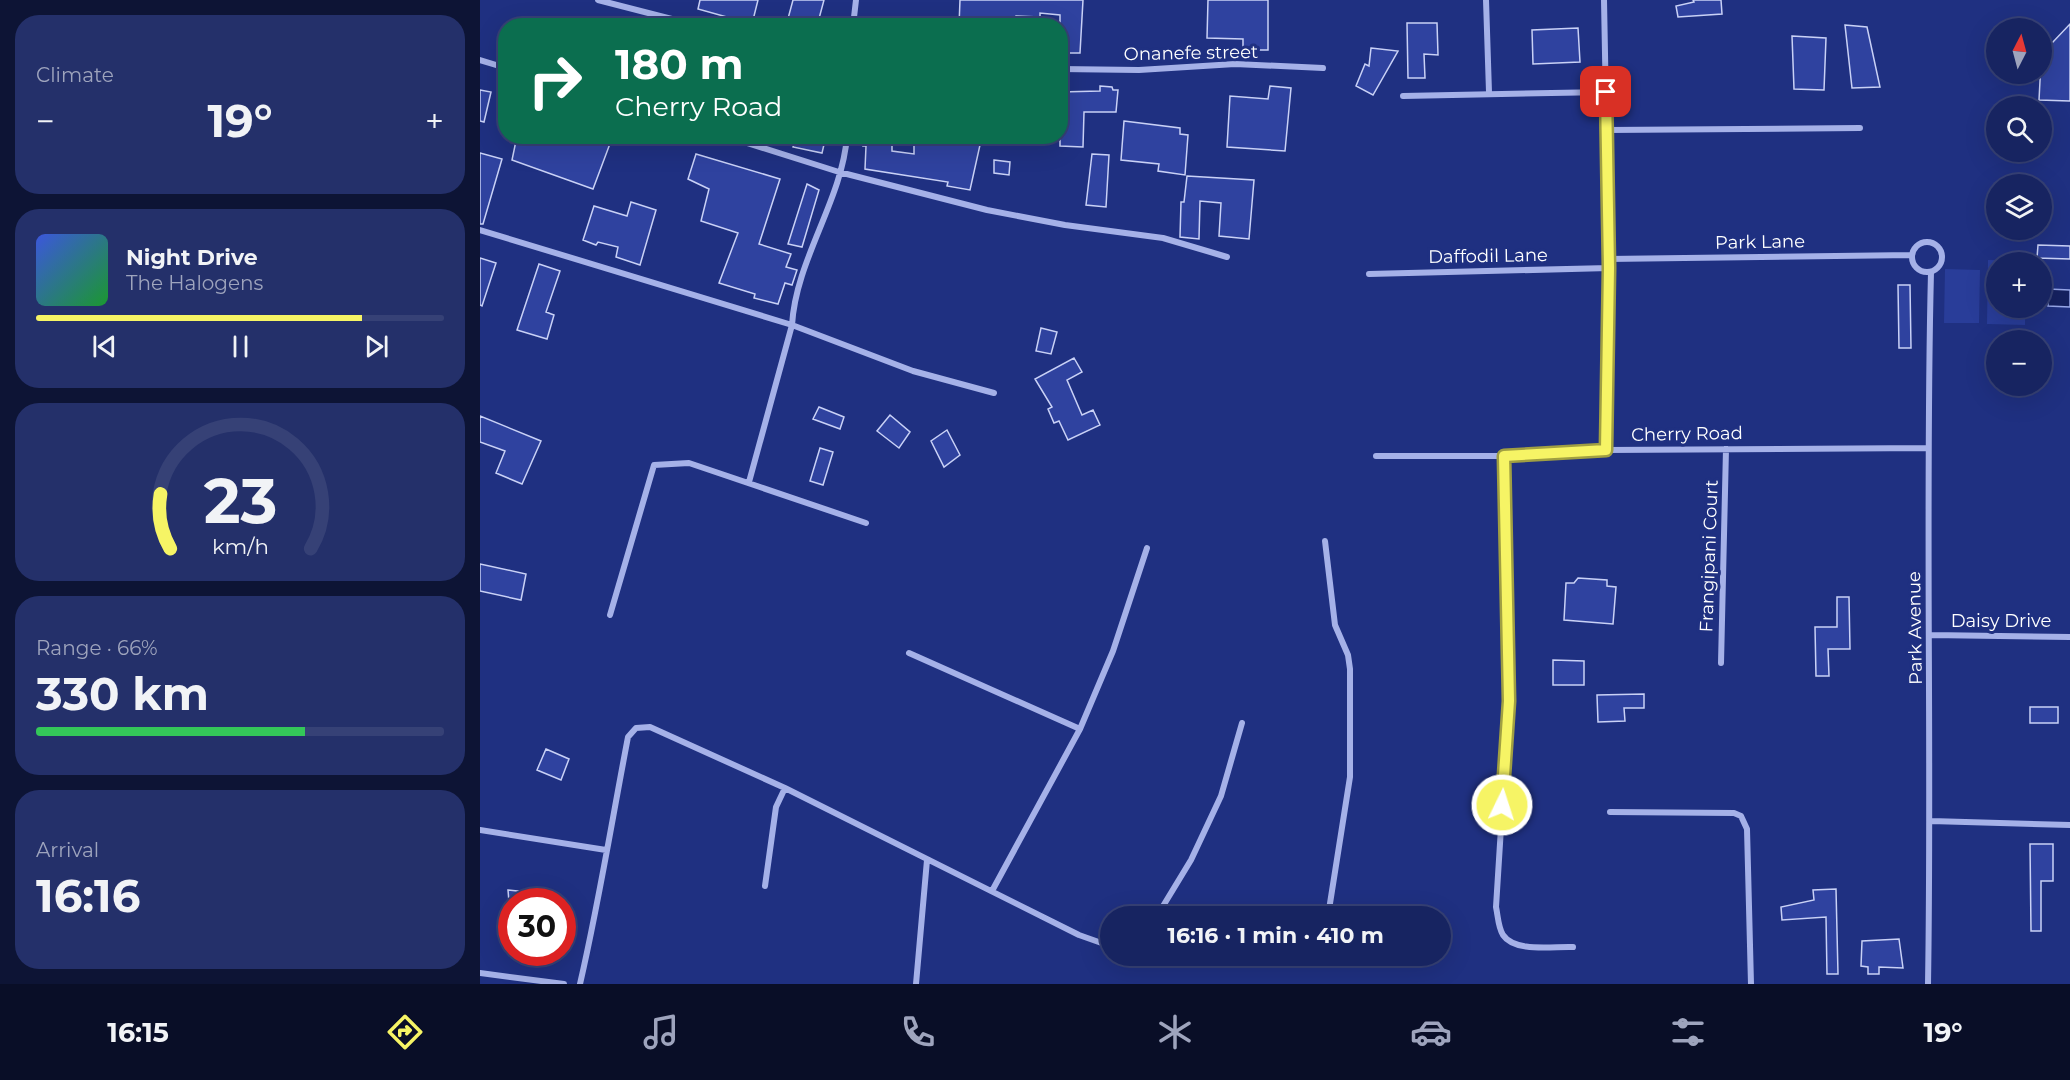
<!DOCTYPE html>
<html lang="en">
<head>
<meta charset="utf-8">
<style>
	body { margin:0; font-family:Montserrat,sans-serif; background:#24306a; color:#f1f3f6; height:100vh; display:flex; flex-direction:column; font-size:22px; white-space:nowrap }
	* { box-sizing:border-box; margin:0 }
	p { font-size:20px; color:#9ea4bd }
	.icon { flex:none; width:33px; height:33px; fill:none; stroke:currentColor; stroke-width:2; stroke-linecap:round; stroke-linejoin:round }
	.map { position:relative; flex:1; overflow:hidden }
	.drawer { display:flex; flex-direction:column; gap:15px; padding:15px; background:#0d1435; width:480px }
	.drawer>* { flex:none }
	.banner { position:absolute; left:18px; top:18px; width:570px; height:126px; border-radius:24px; box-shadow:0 6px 24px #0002,0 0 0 2px #364176; background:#0b6e4f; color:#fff; overflow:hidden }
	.needle { width:39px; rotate:6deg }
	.controls { position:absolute; left:1506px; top:18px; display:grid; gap:12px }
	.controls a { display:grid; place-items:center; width:66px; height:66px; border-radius:50%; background:#172461; box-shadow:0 6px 24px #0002,0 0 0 2px #364176; font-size:30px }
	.speed { position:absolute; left:18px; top:888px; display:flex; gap:12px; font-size:30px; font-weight:700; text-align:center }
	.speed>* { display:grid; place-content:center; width:78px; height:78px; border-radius:50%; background:#172461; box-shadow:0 6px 24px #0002,0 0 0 2px #364176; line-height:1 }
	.speed .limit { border:9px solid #d22; background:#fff; color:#111 }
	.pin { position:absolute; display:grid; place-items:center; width:51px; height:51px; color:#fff; margin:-26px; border-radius:12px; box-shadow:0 3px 9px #0006 }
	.me { position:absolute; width:66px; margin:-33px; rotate:4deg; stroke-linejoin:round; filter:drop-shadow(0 0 4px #0008) }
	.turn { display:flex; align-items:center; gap:21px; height:126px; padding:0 18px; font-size:27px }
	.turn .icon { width:78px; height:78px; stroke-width:2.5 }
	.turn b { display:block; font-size:42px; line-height:51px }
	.big { font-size:45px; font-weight:700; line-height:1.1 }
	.drawer .widget { flex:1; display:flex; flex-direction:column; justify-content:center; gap:9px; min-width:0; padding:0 21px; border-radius:24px; background:#24306a }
	.drawer .dial { align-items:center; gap:0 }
	.dial svg { height:156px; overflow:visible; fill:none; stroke:#364176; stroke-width:7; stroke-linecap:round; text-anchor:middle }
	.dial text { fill:#f1f3f6; stroke:none }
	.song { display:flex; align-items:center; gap:18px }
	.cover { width:72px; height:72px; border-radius:9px; background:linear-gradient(135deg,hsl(230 70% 55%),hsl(130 70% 35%)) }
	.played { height:6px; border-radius:3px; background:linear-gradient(90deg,#f6f465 80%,#364176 80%) }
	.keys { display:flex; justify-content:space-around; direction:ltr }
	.heat { display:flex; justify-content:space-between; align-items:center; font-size:33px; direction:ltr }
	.charge { height:9px; border-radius:4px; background:linear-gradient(90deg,#34c759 66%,#364176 0) }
	.trip { position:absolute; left:620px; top:906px; width:351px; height:60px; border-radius:30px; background:#172461; box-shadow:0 6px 24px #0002,0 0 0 2px #364176; font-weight:700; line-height:60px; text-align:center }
	.dock { display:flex; height:96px; justify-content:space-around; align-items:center; background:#090e27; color:#9ea4bd }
	.dock .icon { width:42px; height:42px }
	.dock .active { color:#f6f465 }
	.dock b { font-size:27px; color:#f1f3f6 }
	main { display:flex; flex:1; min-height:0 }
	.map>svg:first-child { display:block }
</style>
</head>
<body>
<main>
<section class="drawer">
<div class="widget"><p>Climate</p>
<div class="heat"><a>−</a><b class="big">19°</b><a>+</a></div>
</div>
<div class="widget">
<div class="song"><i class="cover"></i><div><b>Night Drive</b><p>The Halogens</p></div></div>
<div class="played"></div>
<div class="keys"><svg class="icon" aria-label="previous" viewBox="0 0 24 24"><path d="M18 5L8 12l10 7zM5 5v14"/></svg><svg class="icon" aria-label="pause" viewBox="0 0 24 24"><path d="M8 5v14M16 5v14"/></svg><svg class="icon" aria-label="next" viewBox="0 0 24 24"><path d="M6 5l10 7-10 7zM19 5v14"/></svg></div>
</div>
<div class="widget dial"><svg viewBox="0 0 100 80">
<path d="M14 69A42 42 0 1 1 86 69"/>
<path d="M14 69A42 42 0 0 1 9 41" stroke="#f6f465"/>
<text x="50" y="56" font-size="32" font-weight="700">23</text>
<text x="50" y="72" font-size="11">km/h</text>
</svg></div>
<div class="widget"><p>Range · 66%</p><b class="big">330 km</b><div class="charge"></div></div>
<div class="widget"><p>Arrival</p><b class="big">16:16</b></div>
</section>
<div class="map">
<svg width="1590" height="984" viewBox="0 0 1590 984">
	<rect width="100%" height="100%" fill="#1f3081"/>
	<path fill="#293d99" d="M 1508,260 L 1546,261 L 1516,262 L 1516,308 L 1545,308 L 1545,325 L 1507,324 Z
		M 1465,269 L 1500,270 L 1499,323 L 1464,323 Z"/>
	<path fill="#152160" stroke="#98a8ea" stroke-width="1.5" d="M 1568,289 L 1590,290 L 1590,307 L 1568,306 Z"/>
	<path fill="#2f429f" stroke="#c9d1f6" stroke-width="1.5" d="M 220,0 L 278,0 L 272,24 L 218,9 Z
		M 313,0 L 344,0 L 337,26 L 306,26 Z
		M 480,0 L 603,0 L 600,53 L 580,53 L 580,15 L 560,13 L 560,17 L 536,16 L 535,26 L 479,26 Z
		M 728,0 L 788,0 L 788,50 L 763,50 L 763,39 L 727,38 Z
		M 1213,0 L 1241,0 L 1242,14 L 1198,17 L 1196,6 L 1214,2 Z
		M 927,23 L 957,23 L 958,55 L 944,54 L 945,78 L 928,78 Z
		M 1590,24 L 1590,101 L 1559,100 L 1562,43 L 1572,43 Z
		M 1365,25 L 1387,27 L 1400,87 L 1372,88 Z
		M 1098,28 L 1100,62 L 1053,64 L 1052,30 Z
		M 1312,36 L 1346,38 L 1344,90 L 1314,89 Z
		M 891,48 L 918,51 L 893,95 L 876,86 L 885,64 L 889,66 Z
		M 620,86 L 632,87 L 633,90 L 638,90 L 636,112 L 604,112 L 603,147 L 580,146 L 580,92 L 620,91 Z
		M 790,86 L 811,88 L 805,151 L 747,147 L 750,96 L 788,99 Z
		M 0,90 L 11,92 L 4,122 L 0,121 Z
		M 644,121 L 700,128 L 700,134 L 708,135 L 705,175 L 678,171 L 679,164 L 641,160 Z
		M 37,136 L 118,136 L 131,141 L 113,189 L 32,160 Z
		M 316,136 L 346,136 L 342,153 L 313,147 Z
		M 384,136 L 412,136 L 412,151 L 434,154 L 434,136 L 502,136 L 490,190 L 467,186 L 468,182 L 385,169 L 386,146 L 383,146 Z
		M 0,153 L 22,159 L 3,224 L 0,224 Z
		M 216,154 L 300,179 L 279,244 L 311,254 L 306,267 L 317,270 L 312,285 L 305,283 L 298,304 L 274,298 L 275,294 L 239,283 L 258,233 L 221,221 L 229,189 L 208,179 Z
		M 612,154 L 629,155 L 626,207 L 606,205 Z
		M 514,160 L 530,162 L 529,175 L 514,173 Z
		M 707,176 L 774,180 L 769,239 L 739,236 L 741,203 L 720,201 L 719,239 L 700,237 L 701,202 L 704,202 Z
		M 327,184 L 339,190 L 322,247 L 308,244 Z
		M 151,202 L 176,210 L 160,265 L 136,257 L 138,247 L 118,242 L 116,245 L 103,240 L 114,206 L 147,216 Z
		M 1558,245 L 1590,246 L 1590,259 L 1557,258 Z
		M 0,258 L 16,263 L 2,306 L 0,305 Z
		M 59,264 L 80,271 L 66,312 L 74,315 L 67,339 L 37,330 Z
		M 1418,285 L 1430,285 L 1431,348 L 1419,348 Z
		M 561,328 L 577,332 L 571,354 L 556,351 Z
		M 594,358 L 602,372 L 587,380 L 602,415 L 613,410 L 620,425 L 588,440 L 579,421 L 574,423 L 568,409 L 572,407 L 555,379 Z
		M 339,407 L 364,417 L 360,429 L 333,419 Z
		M 410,415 L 430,432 L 419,448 L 397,431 Z
		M 0,416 L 61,441 L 42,484 L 16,473 L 25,451 L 0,442 Z
		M 467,430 L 480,455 L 464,467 L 451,441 Z
		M 340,448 L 353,452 L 343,485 L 330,481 Z
		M 0,564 L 46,574 L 41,600 L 0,591 Z
		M 1098,578 L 1127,580 L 1127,586 L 1136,587 L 1133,624 L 1084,620 L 1086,583 L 1094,583 Z
		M 1357,597 L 1369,597 L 1370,649 L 1348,649 L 1349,676 L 1336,676 L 1335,627 L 1357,627 Z
		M 1073,660 L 1104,661 L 1104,685 L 1073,685 Z
		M 1164,694 L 1164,708 L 1144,708 L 1145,721 L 1118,722 L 1117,695 Z
		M 1550,707 L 1578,707 L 1578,723 L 1550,723 Z
		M 66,749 L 89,759 L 81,780 L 57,770 Z
		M 1550,844 L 1573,844 L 1573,881 L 1561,881 L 1561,931 L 1551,931 Z
		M 1356,889 L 1358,974 L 1347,974 L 1346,917 L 1302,920 L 1301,907 L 1334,900 L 1333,890 Z
		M 28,890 L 66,894 L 65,902 L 29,902 Z
		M 1419,939 L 1423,968 L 1399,967 L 1399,974 L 1388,974 L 1388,967 L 1381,966 L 1382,941 Z"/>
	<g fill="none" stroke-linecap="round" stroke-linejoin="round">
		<path stroke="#a5b1e8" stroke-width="6" d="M 118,0 L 219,26
			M 1006,0 L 1009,92
			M 1124,0 L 1129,268 L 1126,450
			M 373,26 L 376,0
			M 0,60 L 26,68
			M 580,69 L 659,70 L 755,64 L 843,68
			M 923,96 L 1126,92
			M 1127,130 L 1380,128
			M 245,136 L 359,172 L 507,210 L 585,225 L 683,238 L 747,257
			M 367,136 C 362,201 316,259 312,325 L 433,371 L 514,393
			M 0,230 L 312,325 L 269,482
			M1432 257a15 15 0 1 1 30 0a15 15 0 1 1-30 0Z
			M 1128,259 L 1432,255
			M 889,274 L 1129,268
			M 896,456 L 1024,456 L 1126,450 L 1447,448
			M 1024,456 L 1029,701 L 1016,907 C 1018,916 1018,927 1023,935 C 1035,953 1074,946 1093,947
			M 845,541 L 855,625 L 868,655 L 870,669 L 870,777 L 848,916
			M 130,615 L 174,465 L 209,463 L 386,523
			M 1451,635 L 1590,637
			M 429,653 L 600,729
			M 1241,663 L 1246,449
			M 1130,812 L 1254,813 L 1261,816 L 1267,829 L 1271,984
			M 1451,821 L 1590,825
			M 0,830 L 126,850
			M 285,886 L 296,807 L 305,788
			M 512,891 L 600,729 L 633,651 L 667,548
			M 677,916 L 711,860 L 741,796 L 762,723
			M 0,973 L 84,984
			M 100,984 C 119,902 132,820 148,737 L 156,728 L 170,727 L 305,788 L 599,935 L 630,946
			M 436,984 L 447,860
			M 1448,984 C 1452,746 1445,509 1451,272"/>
	</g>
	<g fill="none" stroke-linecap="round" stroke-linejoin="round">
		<g stroke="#a09f42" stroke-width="15">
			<path id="route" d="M 1022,805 L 1029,701 L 1024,456 L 1126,450 L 1129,268 L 1126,92"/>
		</g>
		<use href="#route" stroke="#f6f465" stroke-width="10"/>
	</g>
	<g text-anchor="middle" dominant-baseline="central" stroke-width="6" stroke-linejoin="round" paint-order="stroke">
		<g font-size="18" fill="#fff" stroke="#1f3081">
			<text transform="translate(711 53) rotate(-1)">Onanefe street</text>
			<text transform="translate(1280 242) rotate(-1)">Park Lane</text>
			<text transform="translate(1008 256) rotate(-1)">Daffodil Lane</text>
			<text transform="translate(1207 434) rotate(-1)">Cherry Road</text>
			<text transform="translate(1229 556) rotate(-88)">Frangipani Court</text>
			<text x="1521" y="621">Daisy Drive</text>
			<text transform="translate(1435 628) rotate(-91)">Park Avenue</text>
		</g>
	</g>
</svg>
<div class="controls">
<a><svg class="needle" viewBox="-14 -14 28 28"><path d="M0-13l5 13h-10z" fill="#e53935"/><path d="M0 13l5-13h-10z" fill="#9ea4bd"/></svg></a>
<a><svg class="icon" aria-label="search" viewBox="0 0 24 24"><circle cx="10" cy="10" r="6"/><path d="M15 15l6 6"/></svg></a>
<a><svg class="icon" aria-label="layers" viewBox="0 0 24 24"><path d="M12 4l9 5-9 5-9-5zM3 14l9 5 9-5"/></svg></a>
<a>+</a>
<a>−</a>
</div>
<div class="speed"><div class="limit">30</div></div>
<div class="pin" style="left:1126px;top:92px;background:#d93025"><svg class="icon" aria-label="arrive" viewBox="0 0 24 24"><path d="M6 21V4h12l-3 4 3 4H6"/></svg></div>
<svg class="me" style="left:1022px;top:805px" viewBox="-20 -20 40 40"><circle r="17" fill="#f6f465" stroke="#fff" stroke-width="3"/><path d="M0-11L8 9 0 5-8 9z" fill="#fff"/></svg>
<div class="trip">16:16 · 1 min · 410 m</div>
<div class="banner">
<div class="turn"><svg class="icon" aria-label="right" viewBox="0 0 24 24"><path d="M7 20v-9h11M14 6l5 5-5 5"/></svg><div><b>180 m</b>Cherry Road</div></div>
</div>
</div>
</main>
<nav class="dock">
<b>16:15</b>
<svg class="icon active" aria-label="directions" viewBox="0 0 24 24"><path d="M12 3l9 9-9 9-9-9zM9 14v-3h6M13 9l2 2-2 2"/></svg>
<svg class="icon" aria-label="music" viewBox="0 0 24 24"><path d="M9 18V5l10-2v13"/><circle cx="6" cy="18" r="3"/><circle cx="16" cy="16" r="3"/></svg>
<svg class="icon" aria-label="phone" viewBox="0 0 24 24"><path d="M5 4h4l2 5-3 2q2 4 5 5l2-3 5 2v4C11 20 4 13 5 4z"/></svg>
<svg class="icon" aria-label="climate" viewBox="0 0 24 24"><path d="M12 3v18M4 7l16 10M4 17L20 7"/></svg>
<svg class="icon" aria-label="car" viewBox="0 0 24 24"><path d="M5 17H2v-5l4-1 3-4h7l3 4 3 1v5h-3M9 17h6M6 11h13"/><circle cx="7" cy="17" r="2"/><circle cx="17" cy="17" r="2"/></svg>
<svg class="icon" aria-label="filters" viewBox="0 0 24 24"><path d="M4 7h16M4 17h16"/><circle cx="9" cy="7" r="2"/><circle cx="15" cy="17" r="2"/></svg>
<b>19°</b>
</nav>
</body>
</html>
